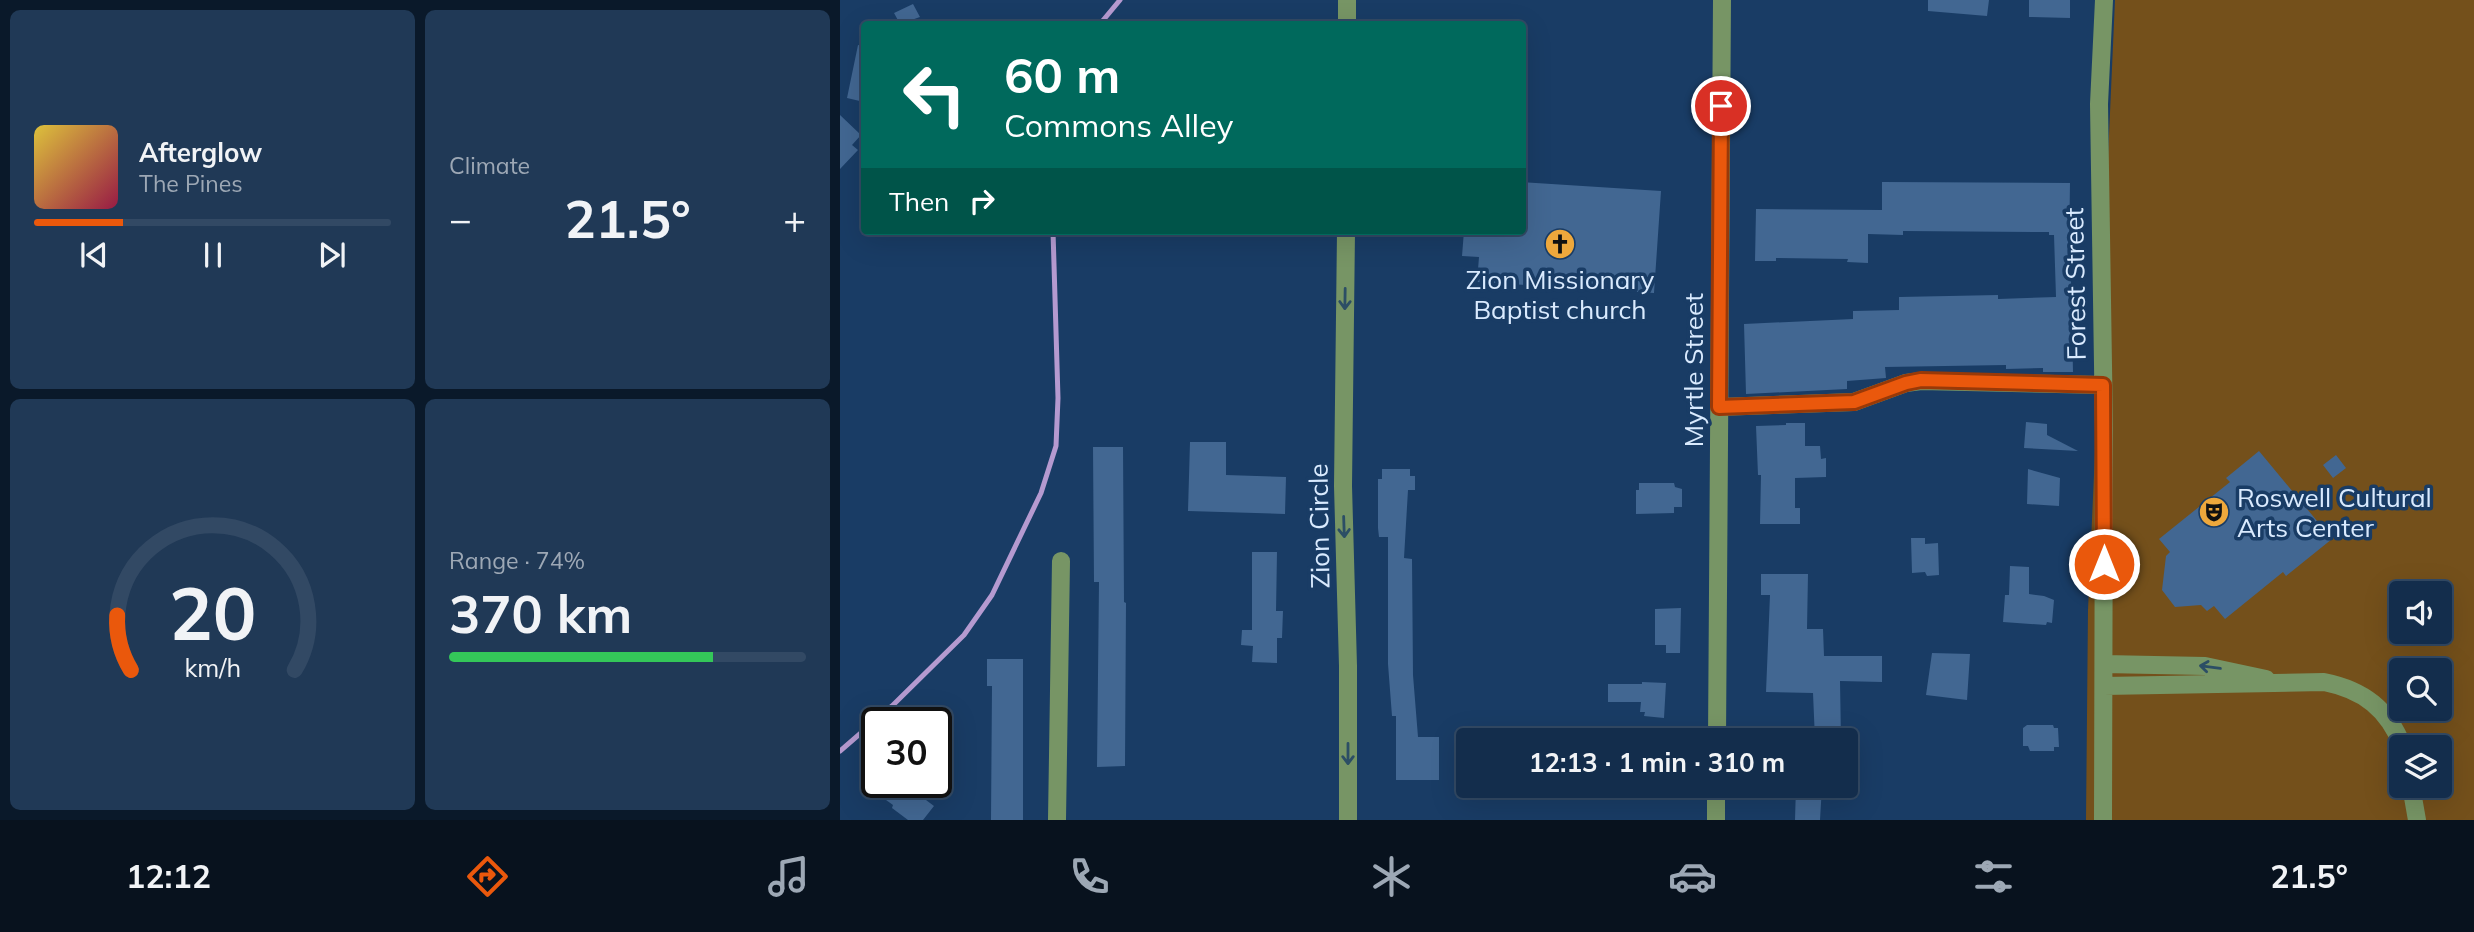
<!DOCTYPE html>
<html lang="en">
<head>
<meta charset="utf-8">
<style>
	body { margin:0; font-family:Mulish,sans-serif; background:#203956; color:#f1f3f6; height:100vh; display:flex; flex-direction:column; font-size:26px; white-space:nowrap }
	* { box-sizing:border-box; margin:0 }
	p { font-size:23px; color:#9da8b5 }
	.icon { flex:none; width:38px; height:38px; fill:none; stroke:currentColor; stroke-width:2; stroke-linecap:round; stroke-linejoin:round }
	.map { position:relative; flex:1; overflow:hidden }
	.panel { display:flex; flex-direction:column; gap:10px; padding:10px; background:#0a192a; width:840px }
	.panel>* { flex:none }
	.hud { position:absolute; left:21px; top:21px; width:665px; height:214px; border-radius:7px; box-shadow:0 7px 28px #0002,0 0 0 2px #324964; background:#00695c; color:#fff; overflow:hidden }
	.fabs { position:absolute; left:1549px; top:581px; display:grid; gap:14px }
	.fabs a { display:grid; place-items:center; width:63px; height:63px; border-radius:7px; background:#132d4c; box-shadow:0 7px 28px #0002,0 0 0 2px #324964; font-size:35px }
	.speed { position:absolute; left:21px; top:707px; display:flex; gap:14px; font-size:35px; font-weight:700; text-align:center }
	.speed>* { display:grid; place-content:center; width:91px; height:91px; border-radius:50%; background:#132d4c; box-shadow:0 7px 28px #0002,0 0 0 2px #324964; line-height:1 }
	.speed .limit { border:4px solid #111; border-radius:10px; background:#fff; color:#111 }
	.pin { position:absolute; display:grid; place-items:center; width:60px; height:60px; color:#fff; margin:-30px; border:4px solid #fff; border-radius:50%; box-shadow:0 2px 7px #0007 }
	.me { position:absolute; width:77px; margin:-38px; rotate:0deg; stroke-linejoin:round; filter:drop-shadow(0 0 5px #0008) }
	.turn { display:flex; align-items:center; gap:24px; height:147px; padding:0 28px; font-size:32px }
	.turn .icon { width:91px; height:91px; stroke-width:2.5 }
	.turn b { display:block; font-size:49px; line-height:60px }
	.then { display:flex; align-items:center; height:66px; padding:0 28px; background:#0003; gap:14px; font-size:26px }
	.big { font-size:52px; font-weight:700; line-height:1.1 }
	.panel .widget { flex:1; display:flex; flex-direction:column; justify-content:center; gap:10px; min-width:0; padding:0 24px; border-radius:10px; background:#203956 }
	.panel .dial { align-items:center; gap:0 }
	.dial svg { height:182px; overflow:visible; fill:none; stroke:#324964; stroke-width:7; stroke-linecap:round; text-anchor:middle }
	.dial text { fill:#f1f3f6; stroke:none }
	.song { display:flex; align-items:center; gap:21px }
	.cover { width:84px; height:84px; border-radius:10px; background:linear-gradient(135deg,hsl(50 70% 55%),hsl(340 70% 35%)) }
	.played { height:7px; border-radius:4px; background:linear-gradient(90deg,#ea580c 25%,#324964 25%) }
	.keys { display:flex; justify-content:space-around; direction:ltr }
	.heat { display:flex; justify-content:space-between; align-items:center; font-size:38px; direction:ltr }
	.charge { height:10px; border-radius:5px; background:linear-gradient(90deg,#34c759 74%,#324964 0) }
	.panel .tiles { flex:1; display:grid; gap:10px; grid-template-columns:repeat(2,1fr) }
	.trip { position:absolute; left:616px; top:728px; width:402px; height:70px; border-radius:7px; background:#132d4c; box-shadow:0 7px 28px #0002,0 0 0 2px #324964; font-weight:700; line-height:70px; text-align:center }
	.menu { display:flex; height:112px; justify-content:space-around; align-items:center; background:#08121e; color:#9da8b5 }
	.menu .icon { width:49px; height:49px }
	.menu .active { color:#ea580c }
	.menu b { font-size:32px; color:#f1f3f6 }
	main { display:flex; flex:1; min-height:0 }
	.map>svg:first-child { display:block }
</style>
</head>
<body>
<main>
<section class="panel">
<div class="tiles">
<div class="widget">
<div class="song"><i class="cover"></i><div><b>Afterglow</b><p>The Pines</p></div></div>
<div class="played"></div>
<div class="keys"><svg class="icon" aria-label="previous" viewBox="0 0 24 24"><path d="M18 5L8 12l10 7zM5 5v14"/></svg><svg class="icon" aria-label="pause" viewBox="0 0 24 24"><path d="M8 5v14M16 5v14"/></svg><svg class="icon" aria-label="next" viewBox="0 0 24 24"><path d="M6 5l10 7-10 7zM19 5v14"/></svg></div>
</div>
<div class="widget"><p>Climate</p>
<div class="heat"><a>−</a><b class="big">21.5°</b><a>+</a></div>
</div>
<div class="widget dial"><svg viewBox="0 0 100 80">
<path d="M14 69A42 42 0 1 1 86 69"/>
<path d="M14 69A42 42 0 0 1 8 45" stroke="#ea580c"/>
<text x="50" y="56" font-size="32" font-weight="700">20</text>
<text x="50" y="72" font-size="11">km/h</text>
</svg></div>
<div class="widget"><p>Range · 74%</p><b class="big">370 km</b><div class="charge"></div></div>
</div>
</section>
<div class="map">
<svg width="1634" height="820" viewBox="0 0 1634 820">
	<rect width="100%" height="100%" fill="#193c65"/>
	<path fill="#74501b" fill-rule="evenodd" d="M 1275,0 L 1634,0 L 1634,820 L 1246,820 L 1248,610 ZM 1561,593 L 1600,593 L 1600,632 L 1561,632 ZM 1561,670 L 1600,670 L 1600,709 L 1561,709 ZM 1561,747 L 1600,747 L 1600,786 L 1561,786 Z"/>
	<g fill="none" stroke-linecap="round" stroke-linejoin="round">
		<path stroke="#b59ad0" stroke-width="5" d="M 260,24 L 280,0
			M 0,751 L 52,706 L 124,635 L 152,595 L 201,493 L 216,446 L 218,398 L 213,231"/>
	</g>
	<path fill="#426792" d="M 1088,0 L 1149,0 L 1147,16 L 1088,11 Z
		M 1189,0 L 1230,0 L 1230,18 L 1189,17 Z
		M 73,4 L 80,17 L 60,24 L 54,13 Z
		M 18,45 L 24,46 L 24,102 L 7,98 Z
		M 0,115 L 21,135 L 12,145 L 18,150 L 0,169 Z
		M 682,182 L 821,191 L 814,293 L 637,282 L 639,257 L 622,256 L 624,231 L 682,231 Z
		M 1042,182 L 1230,183 L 1229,251 L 1235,251 L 1235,280 L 1231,280 L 1233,372 L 1203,372 L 1203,368 L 1166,369 L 1166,365 L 1045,367 L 1046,378 L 1007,381 L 1007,389 L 906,394 L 904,324 L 1013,319 L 1013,311 L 1059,310 L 1059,297 L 1158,295 L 1158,299 L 1216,297 L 1214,235 L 1209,235 L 1209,232 L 1063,231 L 1063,235 L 1028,234 L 1028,263 L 1007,262 L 1008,259 L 936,258 L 936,261 L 915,261 L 916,209 L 1042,210 Z
		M 1186,422 L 1207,424 L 1207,435 L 1238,451 L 1184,448 Z
		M 946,423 L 965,423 L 965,446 L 980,446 L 981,459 L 986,458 L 986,477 L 955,478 L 955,508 L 960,508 L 960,524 L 920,524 L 921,475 L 918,475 L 916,426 L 946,425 Z
		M 350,442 L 386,442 L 386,475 L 446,477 L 445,514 L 348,511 Z
		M 253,447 L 283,447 L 284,602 L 286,603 L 285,766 L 257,767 L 259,582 L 254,582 Z
		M 1419,451 L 1492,539 L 1446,576 L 1443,572 L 1385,619 L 1374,606 L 1367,611 L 1361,605 L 1335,607 L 1322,590 L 1326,556 L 1330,552 L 1319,539 L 1390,482 L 1386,478 Z
		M 1496,455 L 1506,468 L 1493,478 L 1483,465 Z
		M 542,469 L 570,469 L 570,476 L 575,476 L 575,490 L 568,490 L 564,558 L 572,559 L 573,675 L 578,737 L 599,737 L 599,780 L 556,780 L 556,716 L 552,716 L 548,664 L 548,537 L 539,537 L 538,528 L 538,479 L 542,479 Z
		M 1188,469 L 1220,478 L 1219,506 L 1187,504 Z
		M 799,483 L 834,483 L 835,487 L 842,489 L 842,507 L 834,507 L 834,513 L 796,514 L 796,490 L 799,490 Z
		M 1071,538 L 1085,538 L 1085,544 L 1098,543 L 1099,575 L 1087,576 L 1085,572 L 1072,573 Z
		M 412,552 L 437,552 L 436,611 L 443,611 L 442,638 L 437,638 L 437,663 L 412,662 L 413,646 L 401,645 L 402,630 L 412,630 Z
		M 1170,566 L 1189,567 L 1189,594 L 1204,596 L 1214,600 L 1212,623 L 1207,622 L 1206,625 L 1163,622 L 1165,595 L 1169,595 Z
		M 921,574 L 968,574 L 967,629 L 983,629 L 984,656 L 1042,656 L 1042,682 L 1000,681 L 1001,740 L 975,740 L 973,693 L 926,692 L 930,595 L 921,595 Z
		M 841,608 L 840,653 L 826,653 L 826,645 L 815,645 L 815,609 Z
		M 1092,653 L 1130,654 L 1127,700 L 1086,695 Z
		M 147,659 L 183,659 L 183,820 L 151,820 L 152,686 L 147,686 Z
		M 802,682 L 826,683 L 824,718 L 804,716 L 805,712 L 800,712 L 801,702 L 768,702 L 768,684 L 802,684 Z
		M 1187,725 L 1213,725 L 1214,728 L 1218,728 L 1219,747 L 1214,747 L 1214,751 L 1190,751 L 1188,746 L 1183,746 L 1183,728 Z
		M 21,782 L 78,782 L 89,790 L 86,800 L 94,806 L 83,820 L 68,820 L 52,808 L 53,805 Z
		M 956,786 L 982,786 L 980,820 L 955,820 Z"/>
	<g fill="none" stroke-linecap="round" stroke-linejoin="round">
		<path stroke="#779565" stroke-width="18" d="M 507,24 L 507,0
			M 506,231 L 503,486 L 508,666 L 508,820
			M 879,407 L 1014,402 L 1066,383 L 1081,381 L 1263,385
			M 1264,664 L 1365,666 L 1426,679
			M 1264,686 L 1484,682 C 1524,690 1548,709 1563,747
			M 877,740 L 882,0
			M 1571,786 L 1577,820
			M 217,820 L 221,561
			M 876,820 L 876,786
			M 1263,820 L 1264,430 L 1259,104 L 1264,0"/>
	</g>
	<defs><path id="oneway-shaft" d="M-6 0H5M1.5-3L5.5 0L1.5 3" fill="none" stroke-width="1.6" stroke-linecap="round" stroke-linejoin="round" transform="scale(1.75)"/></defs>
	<g stroke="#2c4e65">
		<use href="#oneway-shaft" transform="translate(505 299) rotate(91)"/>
		<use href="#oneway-shaft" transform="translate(504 527) rotate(88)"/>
		<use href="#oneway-shaft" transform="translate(1370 667) rotate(-172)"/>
		<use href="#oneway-shaft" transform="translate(508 754) rotate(90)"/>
	</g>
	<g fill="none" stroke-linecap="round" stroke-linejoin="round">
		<g stroke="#983908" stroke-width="18">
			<path id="route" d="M 881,106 L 879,407 L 1014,402 L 1066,383 L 1081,380 L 1263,385 L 1264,564"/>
		</g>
		<use href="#route" stroke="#ea580c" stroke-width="12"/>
	</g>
	<defs>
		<g id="church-disc" transform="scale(1.575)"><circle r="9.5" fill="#eea83c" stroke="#193c65"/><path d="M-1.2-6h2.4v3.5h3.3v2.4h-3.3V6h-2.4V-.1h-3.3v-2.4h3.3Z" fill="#111"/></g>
		<g id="theatre-disc" transform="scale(1.575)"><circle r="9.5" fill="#eea83c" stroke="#193c65"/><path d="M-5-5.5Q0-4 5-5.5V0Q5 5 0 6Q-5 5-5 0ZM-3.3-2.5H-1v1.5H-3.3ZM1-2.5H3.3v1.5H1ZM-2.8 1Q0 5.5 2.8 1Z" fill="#111"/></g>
	</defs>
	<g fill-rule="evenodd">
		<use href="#church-disc" x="720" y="244"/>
		<use href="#theatre-disc" x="1374" y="512"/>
	</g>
	<g text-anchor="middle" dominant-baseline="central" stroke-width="7" stroke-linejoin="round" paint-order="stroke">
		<g font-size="26" fill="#d9eafe" stroke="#193c65">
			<text x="720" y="279">Zion Missionary<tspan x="720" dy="30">Baptist church</tspan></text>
			<text x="1397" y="497" text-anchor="start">Roswell Cultural<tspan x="1397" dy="30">Arts Center</tspan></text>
		</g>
		<g font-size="26" fill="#d9eafe" stroke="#193c65">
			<text transform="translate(1235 284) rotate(-91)">Forest Street</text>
			<text transform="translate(853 370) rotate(-90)">Myrtle Street</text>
			<text transform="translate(479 526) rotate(-91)">Zion Circle</text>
		</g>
	</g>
</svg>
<div class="fabs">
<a><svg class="icon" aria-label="sound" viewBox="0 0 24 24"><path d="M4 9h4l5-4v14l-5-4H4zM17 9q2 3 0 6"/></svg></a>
<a><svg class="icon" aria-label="search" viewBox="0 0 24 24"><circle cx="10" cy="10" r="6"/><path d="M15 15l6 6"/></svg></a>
<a><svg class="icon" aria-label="layers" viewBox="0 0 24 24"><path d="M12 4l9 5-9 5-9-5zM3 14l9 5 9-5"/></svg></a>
</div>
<div class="speed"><div class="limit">30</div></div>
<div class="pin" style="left:881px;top:106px;background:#d93025"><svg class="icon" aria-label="arrive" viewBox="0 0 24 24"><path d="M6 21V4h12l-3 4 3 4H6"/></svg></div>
<svg class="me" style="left:1264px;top:564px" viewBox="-20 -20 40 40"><circle r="17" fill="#ea580c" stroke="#fff" stroke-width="3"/><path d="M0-11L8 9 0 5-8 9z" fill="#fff"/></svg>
<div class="trip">12:13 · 1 min · 310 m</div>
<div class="hud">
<div class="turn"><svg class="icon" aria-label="left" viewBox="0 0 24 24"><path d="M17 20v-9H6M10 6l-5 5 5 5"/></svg><div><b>60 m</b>Commons Alley</div></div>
<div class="then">Then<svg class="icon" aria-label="right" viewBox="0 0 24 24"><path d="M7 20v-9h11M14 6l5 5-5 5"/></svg></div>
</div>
</div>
</main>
<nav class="menu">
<b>12:12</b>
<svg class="icon active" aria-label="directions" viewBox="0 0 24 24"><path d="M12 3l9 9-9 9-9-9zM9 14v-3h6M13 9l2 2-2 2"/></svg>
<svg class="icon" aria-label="music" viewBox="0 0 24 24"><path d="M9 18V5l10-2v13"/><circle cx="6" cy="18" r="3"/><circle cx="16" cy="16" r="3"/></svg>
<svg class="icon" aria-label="phone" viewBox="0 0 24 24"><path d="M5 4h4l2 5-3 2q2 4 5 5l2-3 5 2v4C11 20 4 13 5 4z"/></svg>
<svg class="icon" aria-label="climate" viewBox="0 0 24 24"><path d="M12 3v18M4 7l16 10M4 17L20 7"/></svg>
<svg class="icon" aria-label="car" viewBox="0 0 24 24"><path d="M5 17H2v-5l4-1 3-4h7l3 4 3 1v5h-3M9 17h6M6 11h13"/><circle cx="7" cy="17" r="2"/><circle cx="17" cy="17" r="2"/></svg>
<svg class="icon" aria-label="filters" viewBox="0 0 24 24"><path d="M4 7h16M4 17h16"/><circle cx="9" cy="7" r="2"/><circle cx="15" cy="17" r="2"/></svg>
<b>21.5°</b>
</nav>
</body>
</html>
